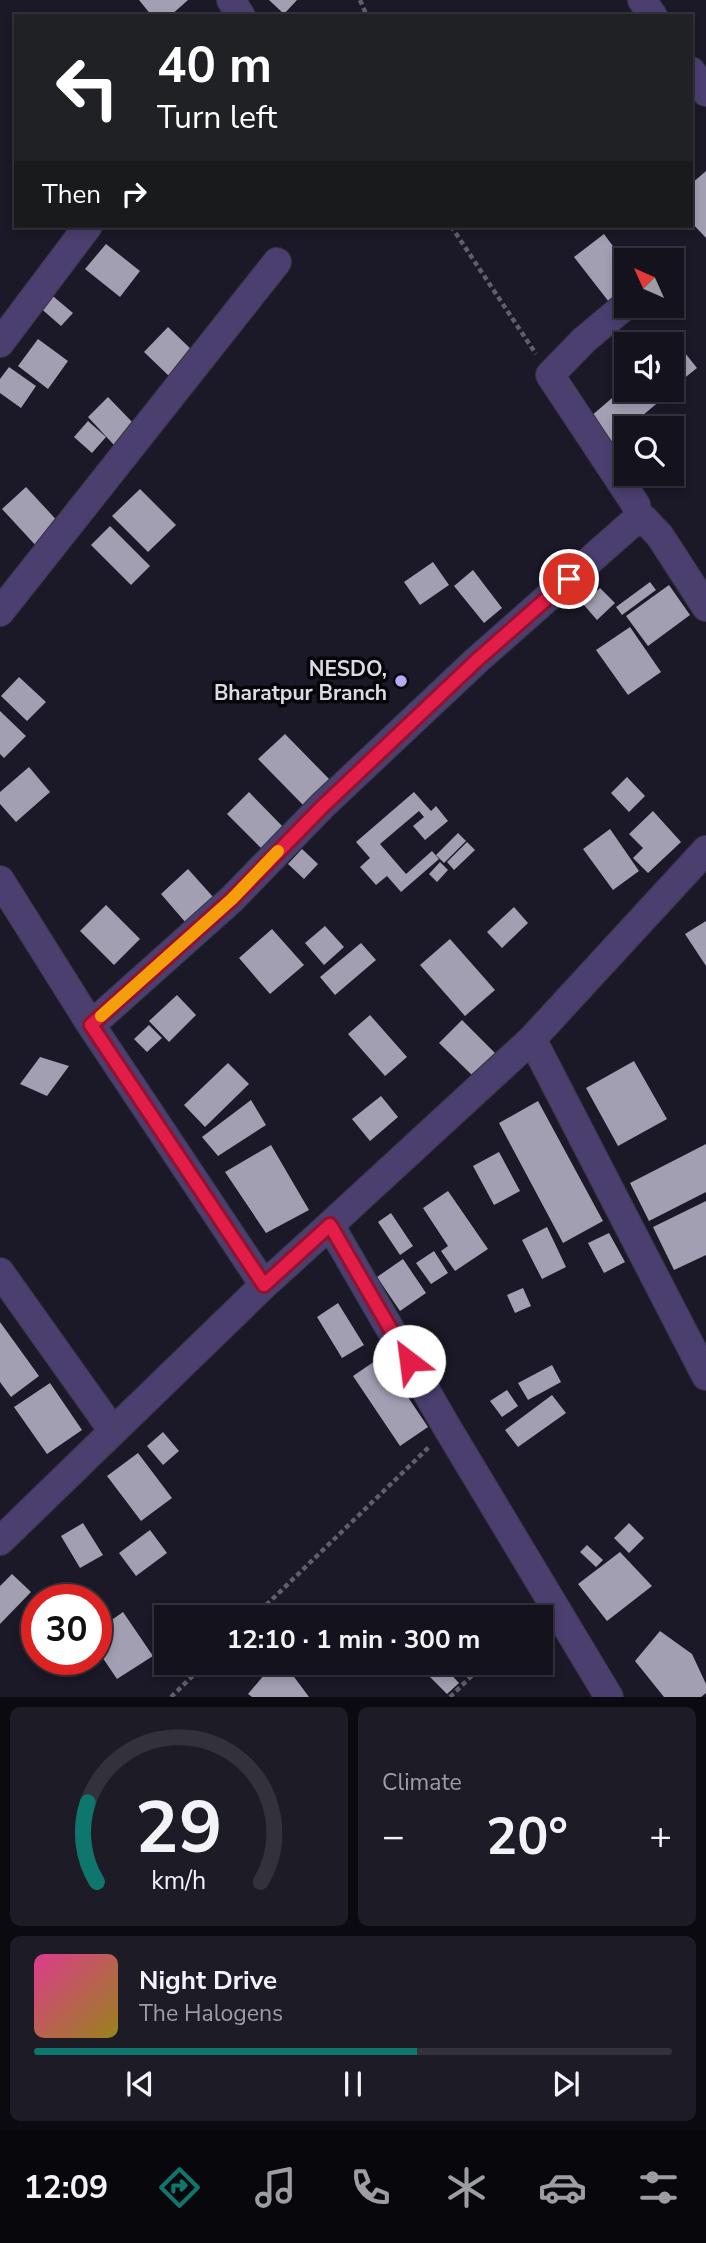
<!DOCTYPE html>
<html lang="en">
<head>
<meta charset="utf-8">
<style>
	body { margin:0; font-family:"Nunito Sans",sans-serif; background:#1d1b26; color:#f1f3f6; height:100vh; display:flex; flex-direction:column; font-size:26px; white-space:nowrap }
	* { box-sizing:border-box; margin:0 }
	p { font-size:23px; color:#9d9ea4 }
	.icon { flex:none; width:38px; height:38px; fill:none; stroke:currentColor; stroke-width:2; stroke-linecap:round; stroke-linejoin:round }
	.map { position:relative; height:1697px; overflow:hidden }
	.details { display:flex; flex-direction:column; gap:10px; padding:10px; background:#0b0a10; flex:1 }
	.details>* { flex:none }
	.guide { position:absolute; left:14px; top:14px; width:679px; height:214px; border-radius:0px; box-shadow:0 4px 10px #0003,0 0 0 2px #33323b; background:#202124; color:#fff; overflow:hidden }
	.needle { width:46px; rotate:315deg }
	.fabs { position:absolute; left:614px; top:248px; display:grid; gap:14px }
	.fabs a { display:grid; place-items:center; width:70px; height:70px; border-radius:0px; background:#14121d; box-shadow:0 4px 10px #0003,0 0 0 2px #33323b; font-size:35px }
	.speed { position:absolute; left:21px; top:1584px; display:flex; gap:14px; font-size:35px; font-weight:700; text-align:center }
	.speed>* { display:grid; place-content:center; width:91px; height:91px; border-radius:50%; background:#14121d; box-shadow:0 4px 10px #0003,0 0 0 2px #33323b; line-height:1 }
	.speed .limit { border:10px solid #d22; background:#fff; color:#111 }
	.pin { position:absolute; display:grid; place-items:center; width:60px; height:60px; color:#fff; margin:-30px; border:4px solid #fff; border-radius:50%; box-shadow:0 2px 7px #0007 }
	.me { position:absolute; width:77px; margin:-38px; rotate:330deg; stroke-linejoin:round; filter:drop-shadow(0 0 5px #0008) }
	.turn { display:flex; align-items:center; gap:24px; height:147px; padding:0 28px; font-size:32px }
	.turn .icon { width:91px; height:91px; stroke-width:2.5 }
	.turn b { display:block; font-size:49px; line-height:60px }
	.then { display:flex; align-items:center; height:66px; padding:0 28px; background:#0003; gap:14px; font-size:26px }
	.big { font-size:52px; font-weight:700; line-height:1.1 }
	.details .widget { flex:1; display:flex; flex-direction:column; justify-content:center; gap:10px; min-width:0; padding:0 24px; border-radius:10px; background:#1d1b26 }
	.details .dial { align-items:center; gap:0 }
	.dial svg { height:182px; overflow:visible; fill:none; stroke:#33323b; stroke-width:7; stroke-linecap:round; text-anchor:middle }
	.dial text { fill:#f1f3f6; stroke:none }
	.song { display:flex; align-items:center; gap:21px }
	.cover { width:84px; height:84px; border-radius:10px; background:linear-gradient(135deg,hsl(330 70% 55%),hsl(50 70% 35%)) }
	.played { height:7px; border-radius:4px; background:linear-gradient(90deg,#0f766e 60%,#33323b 60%) }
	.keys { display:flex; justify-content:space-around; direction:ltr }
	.heat { display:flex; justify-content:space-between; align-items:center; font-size:38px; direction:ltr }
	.details .tiles { flex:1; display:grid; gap:10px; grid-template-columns:1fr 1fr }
	.widget:last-child { grid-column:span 2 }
	.trip { position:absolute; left:154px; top:1605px; width:399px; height:70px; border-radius:0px; background:#14121d; box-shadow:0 4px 10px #0003,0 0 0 2px #33323b; font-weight:700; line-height:70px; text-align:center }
	.dock { display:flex; height:112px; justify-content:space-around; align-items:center; background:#08070c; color:#9d9ea4 }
	.dock .icon { width:49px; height:49px }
	.dock .on { color:#0f766e }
	.dock b { font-size:32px; color:#f1f3f6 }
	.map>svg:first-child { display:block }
</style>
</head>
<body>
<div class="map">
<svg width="706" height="1697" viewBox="0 0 706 1697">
	<rect width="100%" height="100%" fill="#1b1827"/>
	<path fill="#a29fb2" d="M 139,0 L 188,0 L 170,16 L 152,16 Z
		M 269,0 L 297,0 L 284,14 Z
		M 706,171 L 706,238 L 691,222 L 691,184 Z
		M 604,234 L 626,264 L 626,289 L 609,302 L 574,257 Z
		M 106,244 L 140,271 L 120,297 L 85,269 Z
		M 48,292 L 73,313 L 61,326 L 37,305 Z
		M 168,327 L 194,352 L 170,377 L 144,352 Z
		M 669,333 L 697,368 L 672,388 L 672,345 L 653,345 Z
		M 38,339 L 68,361 L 48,389 L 18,366 Z
		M 9,367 L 36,386 L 21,408 L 0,393 L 0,379 Z
		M 626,386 L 626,390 L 654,390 L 661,400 L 611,442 L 590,417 Z
		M 108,397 L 135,425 L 114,445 L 88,417 Z
		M 88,421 L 106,437 L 92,453 L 74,437 Z
		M 26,487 L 63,527 L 39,549 L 2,509 Z
		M 140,489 L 176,525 L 148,552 L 112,516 Z
		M 110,526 L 150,566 L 131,585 L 91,545 Z
		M 433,562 L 449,585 L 420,605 L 404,582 Z
		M 473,570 L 502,608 L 484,623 L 454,586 Z
		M 650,582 L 656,590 L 622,615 L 616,607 Z
		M 669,585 L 690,615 L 648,646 L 626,616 Z
		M 600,588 L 615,603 L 597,620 L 583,604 Z
		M 630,627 L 661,672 L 628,695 L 596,650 Z
		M 19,677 L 46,702 L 27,721 L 1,696 Z
		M 0,711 L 26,736 L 4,758 L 0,754 Z
		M 285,734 L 331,781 L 305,807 L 258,759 Z
		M 29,767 L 50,792 L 16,822 L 0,804 L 0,792 Z
		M 627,777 L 645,796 L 629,812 L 611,793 Z
		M 249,792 L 286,830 L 264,851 L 227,814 Z
		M 414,792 L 431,811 L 436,806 L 448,821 L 425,840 L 413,826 L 424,817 L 419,811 L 380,844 L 406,874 L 432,851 L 439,859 L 401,892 L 387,876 L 376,885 L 360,867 L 370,858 L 356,842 Z
		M 653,811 L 681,842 L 648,873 L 633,858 L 643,848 L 629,834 Z
		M 610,829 L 639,871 L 613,890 L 583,849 Z
		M 458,833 L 466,841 L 444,863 L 436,855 Z
		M 467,842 L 475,850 L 454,870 L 447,862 Z
		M 302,849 L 318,864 L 304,879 L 288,864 Z
		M 440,862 L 448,870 L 437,882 L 429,874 Z
		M 188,869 L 214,898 L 186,923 L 161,894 Z
		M 106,905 L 140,939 L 114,965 L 80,931 Z
		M 514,907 L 528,923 L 502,948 L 487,932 Z
		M 706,921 L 706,966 L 685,934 Z
		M 325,926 L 344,947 L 324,965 L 305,943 Z
		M 272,929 L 304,965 L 270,994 L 239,958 Z
		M 450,939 L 495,990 L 465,1016 L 420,965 Z
		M 361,943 L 376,960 L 335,995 L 320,977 Z
		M 177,995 L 196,1015 L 169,1042 L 149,1021 Z
		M 370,1015 L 407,1057 L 385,1076 L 348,1034 Z
		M 462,1020 L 496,1054 L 473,1076 L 439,1043 Z
		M 149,1025 L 162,1038 L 147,1052 L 134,1039 Z
		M 40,1057 L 69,1066 L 47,1096 L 20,1084 Z
		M 634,1061 L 667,1119 L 618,1146 L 586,1088 Z
		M 228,1063 L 249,1084 L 205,1127 L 184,1105 Z
		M 381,1096 L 398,1117 L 370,1141 L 352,1119 Z
		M 251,1100 L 266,1125 L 218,1156 L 202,1137 Z
		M 538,1101 L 603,1221 L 563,1243 L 499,1123 Z
		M 706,1144 L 706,1192 L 649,1221 L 630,1183 Z
		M 271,1145 L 309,1210 L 266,1233 L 225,1172 Z
		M 499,1152 L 520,1191 L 494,1205 L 473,1166 Z
		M 448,1191 L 488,1249 L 455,1271 L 441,1251 L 448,1246 L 423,1208 Z
		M 706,1201 L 706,1255 L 674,1270 L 653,1227 Z
		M 391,1213 L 413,1246 L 400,1255 L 378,1222 Z
		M 547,1227 L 566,1267 L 542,1279 L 522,1240 Z
		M 609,1233 L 625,1262 L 604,1273 L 588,1243 Z
		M 434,1251 L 448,1273 L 431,1284 L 416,1263 Z
		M 403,1259 L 426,1293 L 400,1311 L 377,1277 Z
		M 523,1288 L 531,1306 L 515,1313 L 507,1295 Z
		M 338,1303 L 364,1345 L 342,1358 L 317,1317 Z
		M 0,1322 L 39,1376 L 11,1397 L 0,1382 Z
		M 381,1357 L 428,1427 L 400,1446 L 353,1376 Z
		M 552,1365 L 561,1382 L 528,1400 L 518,1383 Z
		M 50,1383 L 82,1430 L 47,1454 L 14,1407 Z
		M 507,1390 L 518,1406 L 502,1417 L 490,1401 Z
		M 552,1395 L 566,1413 L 518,1447 L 505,1430 Z
		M 163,1432 L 179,1451 L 163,1465 L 147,1446 Z
		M 138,1453 L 172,1498 L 141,1521 L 107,1476 Z
		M 83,1523 L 103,1555 L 80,1568 L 61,1536 Z
		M 629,1523 L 644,1538 L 629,1553 L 614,1538 Z
		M 150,1530 L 167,1553 L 136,1576 L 119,1553 Z
		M 587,1545 L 603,1560 L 596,1567 L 580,1552 Z
		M 620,1552 L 652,1586 L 607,1621 L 578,1584 Z
		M 12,1574 L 31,1592 L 0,1624 L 0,1586 Z
		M 429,1604 L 440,1617 L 415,1617 Z
		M 123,1612 L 153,1656 L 117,1679 L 96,1648 L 96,1631 Z
		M 660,1631 L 692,1654 L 706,1684 L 706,1693 L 701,1697 L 664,1697 L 635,1661 Z
		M 275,1662 L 283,1662 L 309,1697 L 252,1697 L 248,1694 Z
		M 439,1662 L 459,1683 L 447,1694 L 427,1674 Z"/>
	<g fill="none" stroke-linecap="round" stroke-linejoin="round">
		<g stroke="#363342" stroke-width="30">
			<path id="street" d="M 231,0 L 241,16
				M 642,0 L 653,16
				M 691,71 L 706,92
				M 626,305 L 584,340 L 550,375 L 636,505 L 639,521
				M 0,343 L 88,226
				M 0,612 L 277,262
				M 0,880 L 91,1025 L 264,1285
				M 91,1025 L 232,899 L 322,806 L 477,660 L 630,525 L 644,519 L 660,536 L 706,607
				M 532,1039 L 706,1376
				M 0,1272 L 113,1431
				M 0,1541 L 264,1285 L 330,1225
				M 609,1697 L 448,1429 L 330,1225 L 532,1039 L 706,850"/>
		</g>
		<path stroke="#605e6b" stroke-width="4.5" stroke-dasharray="5 3.5" stroke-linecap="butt" d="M 360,0 L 367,16
			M 451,226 L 536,354
			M 254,1617 L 429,1447
			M 171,1697 L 207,1662
			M 450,1697 L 486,1662"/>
		<use href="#street" stroke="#4a3f6f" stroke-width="28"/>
	</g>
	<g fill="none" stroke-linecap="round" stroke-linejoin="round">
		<g stroke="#92132f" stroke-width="18">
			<path id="route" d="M 409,1361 L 330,1225 L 264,1285 L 91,1025 L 232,899 L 322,807 L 477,660 L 569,579"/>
		</g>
		<use href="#route" stroke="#e11d48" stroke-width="12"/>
		<path stroke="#f59e0b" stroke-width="12" d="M 101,1016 L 232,899 L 278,851"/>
	</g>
	<circle fill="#b9aaf7" stroke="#06050a" stroke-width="2.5" cx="401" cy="681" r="7"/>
	<g text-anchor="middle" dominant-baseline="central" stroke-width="7" stroke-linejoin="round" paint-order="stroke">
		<g font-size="21" font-weight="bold" fill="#dcdbe5" stroke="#06050a" text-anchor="end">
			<text x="387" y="669">NESDO,<tspan x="387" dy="24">Bharatpur Branch</tspan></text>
		</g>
	</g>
</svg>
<div class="fabs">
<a><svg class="needle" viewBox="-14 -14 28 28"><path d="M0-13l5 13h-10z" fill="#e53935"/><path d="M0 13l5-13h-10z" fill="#9d9ea4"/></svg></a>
<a><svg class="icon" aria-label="sound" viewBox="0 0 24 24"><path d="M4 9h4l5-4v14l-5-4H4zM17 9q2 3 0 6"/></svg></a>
<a><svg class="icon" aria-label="search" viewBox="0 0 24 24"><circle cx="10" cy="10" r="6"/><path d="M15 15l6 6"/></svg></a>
</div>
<div class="speed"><div class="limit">30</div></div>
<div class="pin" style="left:569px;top:579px;background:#d93025"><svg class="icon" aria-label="arrive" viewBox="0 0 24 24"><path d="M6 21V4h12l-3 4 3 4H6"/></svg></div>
<svg class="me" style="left:409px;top:1361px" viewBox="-20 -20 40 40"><circle r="19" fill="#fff"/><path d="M0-13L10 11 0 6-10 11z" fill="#e11d48"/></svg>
<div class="trip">12:10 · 1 min · 300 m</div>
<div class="guide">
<div class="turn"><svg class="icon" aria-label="left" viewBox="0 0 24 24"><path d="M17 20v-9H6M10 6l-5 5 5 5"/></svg><div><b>40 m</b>Turn left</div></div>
<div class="then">Then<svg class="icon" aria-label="right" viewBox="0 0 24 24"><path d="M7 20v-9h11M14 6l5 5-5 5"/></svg></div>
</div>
</div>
<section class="details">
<div class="tiles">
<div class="widget dial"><svg viewBox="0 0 100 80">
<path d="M14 69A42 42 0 1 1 86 69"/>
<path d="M14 69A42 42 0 0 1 10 34" stroke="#0f766e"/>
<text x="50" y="56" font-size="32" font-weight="700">29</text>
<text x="50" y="72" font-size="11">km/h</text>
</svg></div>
<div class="widget"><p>Climate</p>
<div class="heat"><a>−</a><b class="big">20°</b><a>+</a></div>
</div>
<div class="widget">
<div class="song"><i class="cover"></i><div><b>Night Drive</b><p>The Halogens</p></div></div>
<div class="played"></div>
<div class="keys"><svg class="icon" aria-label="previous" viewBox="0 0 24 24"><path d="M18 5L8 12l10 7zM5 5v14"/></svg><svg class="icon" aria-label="pause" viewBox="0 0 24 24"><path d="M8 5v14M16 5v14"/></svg><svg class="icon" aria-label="next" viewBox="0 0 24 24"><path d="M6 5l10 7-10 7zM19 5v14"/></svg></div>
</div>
</div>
</section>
<nav class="dock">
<b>12:09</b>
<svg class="icon on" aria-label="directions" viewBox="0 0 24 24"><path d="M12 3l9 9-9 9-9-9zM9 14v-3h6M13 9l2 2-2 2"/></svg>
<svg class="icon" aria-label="music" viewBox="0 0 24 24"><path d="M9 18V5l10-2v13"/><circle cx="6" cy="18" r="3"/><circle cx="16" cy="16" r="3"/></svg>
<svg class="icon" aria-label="phone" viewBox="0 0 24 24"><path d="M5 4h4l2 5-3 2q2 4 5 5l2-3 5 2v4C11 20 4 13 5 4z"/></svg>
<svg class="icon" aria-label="climate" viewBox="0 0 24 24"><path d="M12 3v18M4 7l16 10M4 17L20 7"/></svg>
<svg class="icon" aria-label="car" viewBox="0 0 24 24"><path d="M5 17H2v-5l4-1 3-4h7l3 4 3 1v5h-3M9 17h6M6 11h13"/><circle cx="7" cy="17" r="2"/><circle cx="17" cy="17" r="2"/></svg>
<svg class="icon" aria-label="filters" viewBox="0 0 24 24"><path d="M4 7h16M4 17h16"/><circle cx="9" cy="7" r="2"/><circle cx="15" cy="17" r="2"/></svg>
</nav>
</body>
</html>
